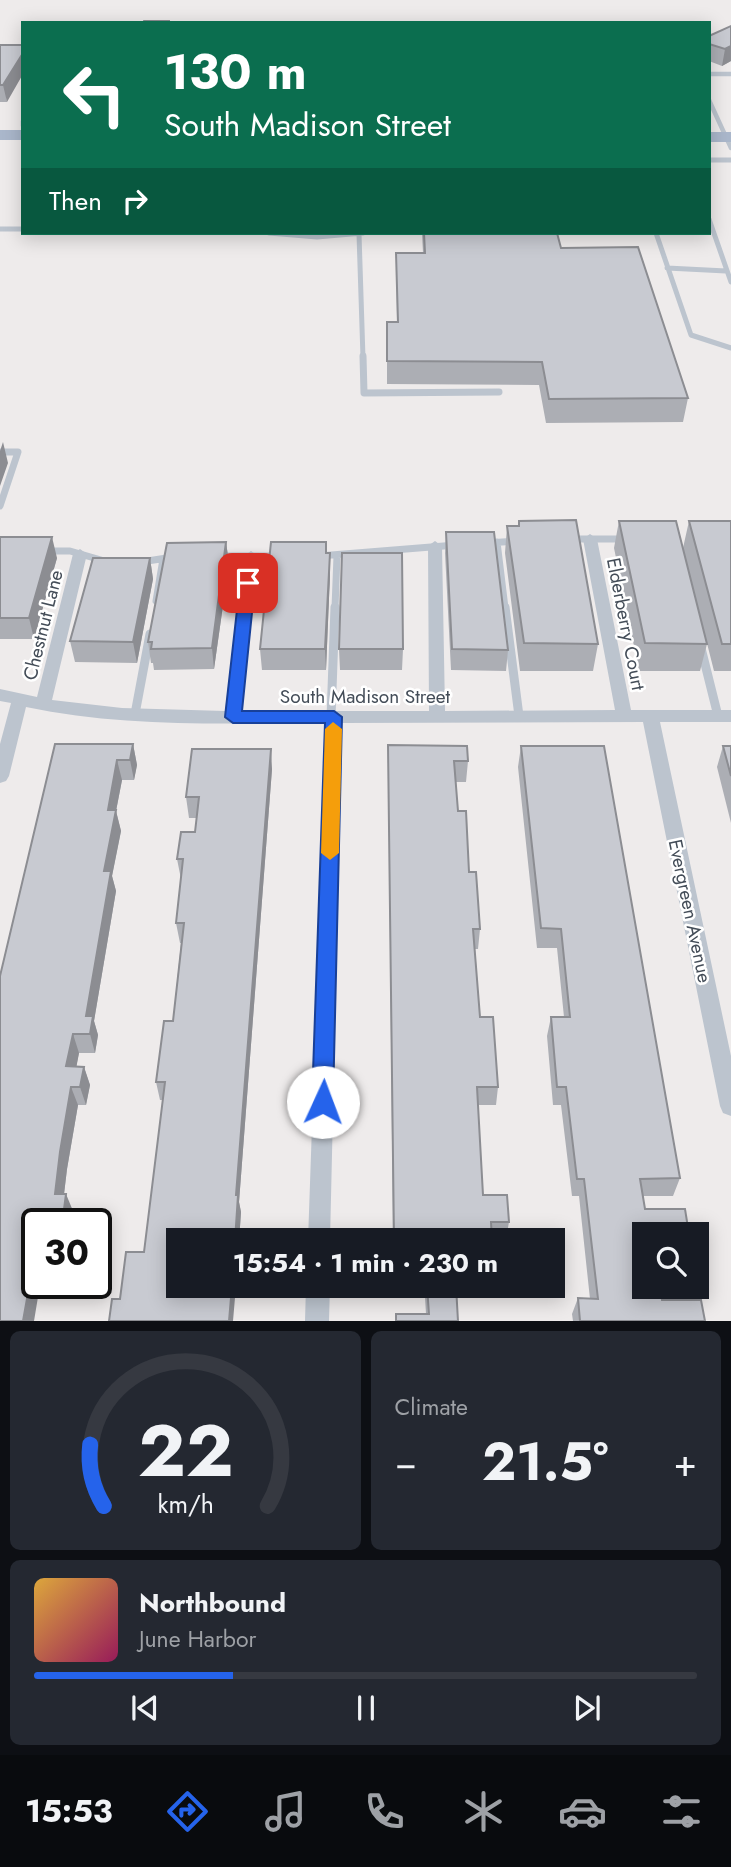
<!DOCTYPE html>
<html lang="en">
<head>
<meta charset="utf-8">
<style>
	body { margin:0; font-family:Jost,sans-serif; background:#242831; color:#f1f3f6; height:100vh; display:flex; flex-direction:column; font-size:26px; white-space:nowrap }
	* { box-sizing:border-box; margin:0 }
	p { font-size:23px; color:#9ea1a6 }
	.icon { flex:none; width:38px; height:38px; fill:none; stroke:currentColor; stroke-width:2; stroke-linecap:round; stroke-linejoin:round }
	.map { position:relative; height:1321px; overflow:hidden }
	.panel { display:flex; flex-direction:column; gap:10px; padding:10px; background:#0d0f14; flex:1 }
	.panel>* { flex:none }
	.hud { position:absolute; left:21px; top:21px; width:690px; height:214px; border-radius:0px; box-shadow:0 4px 18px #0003; background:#0b6e4f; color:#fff; overflow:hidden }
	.tools { position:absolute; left:632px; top:1222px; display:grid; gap:14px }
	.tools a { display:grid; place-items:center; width:77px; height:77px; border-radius:0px; background:#171b24; box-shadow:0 4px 18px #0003; font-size:35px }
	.speed { position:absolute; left:21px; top:1208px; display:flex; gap:14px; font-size:35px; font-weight:700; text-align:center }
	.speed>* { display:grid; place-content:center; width:91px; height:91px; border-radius:50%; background:#171b24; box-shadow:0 4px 18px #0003; line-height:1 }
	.speed .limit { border:4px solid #111; border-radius:10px; background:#fff; color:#111 }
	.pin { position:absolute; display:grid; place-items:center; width:60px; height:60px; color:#fff; margin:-30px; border-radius:14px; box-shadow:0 4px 10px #0006 }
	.me { position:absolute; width:77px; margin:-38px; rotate:2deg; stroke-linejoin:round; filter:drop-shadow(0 0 5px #0008) }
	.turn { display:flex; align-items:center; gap:24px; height:147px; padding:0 28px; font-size:32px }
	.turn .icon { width:91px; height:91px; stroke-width:2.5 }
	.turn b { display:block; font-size:49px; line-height:60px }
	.then { display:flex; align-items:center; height:66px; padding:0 28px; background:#0003; gap:14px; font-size:26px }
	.big { font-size:52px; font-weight:700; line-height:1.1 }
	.panel .card { flex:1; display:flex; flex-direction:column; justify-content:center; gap:10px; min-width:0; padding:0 24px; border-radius:10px; background:#242831 }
	.panel .dial { align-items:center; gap:0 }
	.dial svg { height:182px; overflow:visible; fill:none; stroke:#363941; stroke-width:7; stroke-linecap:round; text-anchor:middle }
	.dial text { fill:#f1f3f6; stroke:none }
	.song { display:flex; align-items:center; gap:21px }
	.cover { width:84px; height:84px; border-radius:10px; background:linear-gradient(135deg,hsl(40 70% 55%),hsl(330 70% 35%)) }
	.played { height:7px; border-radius:4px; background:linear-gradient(90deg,#2563eb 30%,#363941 30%) }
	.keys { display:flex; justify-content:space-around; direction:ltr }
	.heat { display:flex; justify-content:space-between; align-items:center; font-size:38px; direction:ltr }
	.panel .tiles { flex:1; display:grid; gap:10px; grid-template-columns:1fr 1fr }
	.card:last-child { grid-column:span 2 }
	.trip { position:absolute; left:166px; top:1228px; width:399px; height:70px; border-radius:0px; background:#171b24; box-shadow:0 4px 18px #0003; font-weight:700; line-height:70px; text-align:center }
	.dock { display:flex; height:112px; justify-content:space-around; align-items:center; background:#090b0e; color:#9ea1a6 }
	.dock .icon { width:49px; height:49px }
	.dock .selected { color:#2563eb }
	.dock b { font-size:32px; color:#f1f3f6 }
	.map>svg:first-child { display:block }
</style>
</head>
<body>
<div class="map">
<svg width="731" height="1321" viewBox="0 0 731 1321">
	<rect width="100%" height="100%" fill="#eeebeb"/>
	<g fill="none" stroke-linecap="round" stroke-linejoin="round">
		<path stroke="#bcc4ce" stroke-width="4.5" d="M 709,74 L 731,74
			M 709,100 L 731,148
			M 23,121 L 23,126"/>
		<path stroke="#bcc4ce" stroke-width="5" d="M 709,160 L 731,160
			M 709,219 L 731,282
			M 0,229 L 23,229
			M 269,233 L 317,237 L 363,233
			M 656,233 L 691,335 L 731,348
			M 359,234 L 363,358
			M 667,268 L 726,271"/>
		<path stroke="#bcc4ce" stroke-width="7" d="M 363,356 L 364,393 L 499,392
			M 0,452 L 18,452 L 0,506
			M 571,539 L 624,539
			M 497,542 L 505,608
			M 487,543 L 516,541
			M 45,551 L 70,551 L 101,560
			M 218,556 L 278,556
			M 319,556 L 456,545
			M 141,562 L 173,557
			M 156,601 L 163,559
			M 335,608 L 337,556"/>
		<path stroke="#bcc4ce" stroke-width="9" d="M 505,607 L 519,716
			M 701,648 L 718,716
			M 135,714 L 150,634
			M 331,717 L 335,607"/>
		<path fill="#bcc4ce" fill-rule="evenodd" d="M 590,534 L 597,539 L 631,710 L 731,710 L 731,722 L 660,722 L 731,1056 L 731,1116 L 723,1113 L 720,1106 L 643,722 L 342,723 L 330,1241 L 308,1241 L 326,723 C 226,723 124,728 26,707 L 9,776 L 6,781 L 0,783 L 0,744 L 11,703 L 0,701 L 0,689 L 37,697 L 73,554 L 80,549 L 87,554 L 52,700 L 122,708 L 225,711 L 244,556 L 251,551 L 258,556 L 242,711 L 429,711 L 428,546 L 435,541 L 442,546 L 445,711 L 615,710 L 583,539 Z
			M 306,1286 L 330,1286 L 329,1321 L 305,1321 Z"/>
		<path fill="#aab7cb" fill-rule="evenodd" d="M 0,130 L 23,130 L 23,140 L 0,140 Z
			M 709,132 L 731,132 L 731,142 L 709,142 Z"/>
	</g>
	<path fill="#acaeb4" d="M 731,26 L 731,61 L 722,66 L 709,61 L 709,36 Z
		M 0,45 L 7,102 L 0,102 Z
		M 422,233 L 557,233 L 561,248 L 688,398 L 683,422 L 546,423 L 539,385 L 387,384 L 387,322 L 397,322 L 396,253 L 423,253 Z
		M 519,521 L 598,644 L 593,671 L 520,671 L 505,553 L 507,526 L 518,526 Z
		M 619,521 L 683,548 L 689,521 L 731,521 L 731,671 L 714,671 L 693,588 L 707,644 L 700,671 L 639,671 L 614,548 Z
		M 446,532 L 508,650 L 506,671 L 451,670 L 445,553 Z
		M 0,537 L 57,558 L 34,639 L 0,639 Z
		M 226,542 L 229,563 L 214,669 L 154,670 L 153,663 L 151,663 L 148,642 Z
		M 326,553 L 330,574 L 326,670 L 262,670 L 260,649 Z
		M 150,558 L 153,579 L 137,663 L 75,662 L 70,641 Z
		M 339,649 L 403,649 L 402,670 L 340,670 Z
		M 55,744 L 133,744 L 137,765 L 134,780 L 122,780 L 116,811 L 121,831 L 112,876 L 116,891 L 94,1021 L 98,1035 L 95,1053 L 79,1053 L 76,1067 L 84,1067 L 90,1085 L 86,1105 L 78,1105 L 67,1169 L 64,1194 L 73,1211 L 71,1223 L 37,1223 L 37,1283 L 63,1283 L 60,1298 L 38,1297 L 0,1321 Z
		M 388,745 L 468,761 L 466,782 L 456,782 L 458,811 L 480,929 L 478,949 L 475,949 L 480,1017 L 498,1087 L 496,1105 L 478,1105 L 483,1195 L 509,1222 L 506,1239 L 492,1239 L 492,1241 L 393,1241 Z
		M 521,746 L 680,1178 L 673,1196 L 643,1196 L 644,1234 L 662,1300 L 705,1321 L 573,1321 L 572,1314 L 578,1298 L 590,1299 L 579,1196 L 572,1196 L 561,1105 L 553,1105 L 547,1036 L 551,1017 L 564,1017 L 557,948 L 537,948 L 518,767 Z
		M 723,746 L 731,746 L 731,823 L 717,767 Z
		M 272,769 L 239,1202 L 241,1212 L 239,1241 L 178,1241 L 120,1299 L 144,1252 L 163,1100 L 160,1100 L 156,1082 L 173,1021 L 181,943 L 180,943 L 176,923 L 181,879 L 177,859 L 195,832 L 197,818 L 189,818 L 186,797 Z
		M 393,1286 L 511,1286 L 509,1298 L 457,1297 L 458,1321 L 395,1321 L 396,1314 L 426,1314 L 425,1297 L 394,1297 Z"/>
	<path fill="#8c8d92" d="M 731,46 L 731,61 L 722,66 L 725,49 Z
		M 23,53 L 23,74 L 7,102 L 3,85 Z
		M 3,442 L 8,463 L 0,486 L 0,451 Z
		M 52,537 L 57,558 L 34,639 L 29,618 Z
		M 226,542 L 229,563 L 214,669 L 212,648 Z
		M 330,553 L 330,574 L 326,670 L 325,649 Z
		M 150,558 L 153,579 L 137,663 L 133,642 Z
		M 133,744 L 137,765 L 134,780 L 130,760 Z
		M 271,749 L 272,769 L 239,1202 L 241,1212 L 239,1241 L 235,1241 L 236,1195 Z
		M 117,760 L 122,780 L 116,811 L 121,831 L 112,876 L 116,891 L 94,1021 L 98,1035 L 95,1053 L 90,1034 L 86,1016 L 104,871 L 108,810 Z
		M 73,1034 L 79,1053 L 73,1085 L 66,1066 Z
		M 84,1067 L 90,1085 L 86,1105 L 80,1087 Z
		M 71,1087 L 78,1105 L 67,1169 L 62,1211 L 55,1194 L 60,1152 Z
		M 66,1194 L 73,1211 L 71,1223 L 65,1223 L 63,1217 Z
		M 30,1282 L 38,1297 L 34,1321 L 23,1321 Z
		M 53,1283 L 63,1283 L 60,1298 Z
		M 232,1286 L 236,1286 L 233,1321 L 229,1321 Z"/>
	<path fill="#c8cad1" stroke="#8c8d92" stroke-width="2" d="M 144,21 L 169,21 L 169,23 L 143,23 Z
		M 731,26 L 731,46 L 725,49 L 709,44 L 709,36 Z
		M 0,45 L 23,45 L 23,53 L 3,85 L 0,85 Z
		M 424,233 L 557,233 L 561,248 L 638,247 L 688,398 L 549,399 L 542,362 L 387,361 L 387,322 L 398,322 L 396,253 L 425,253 Z
		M 576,520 L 598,644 L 524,643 L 507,526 L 519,526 L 519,521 Z
		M 619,521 L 676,521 L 707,644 L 645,643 Z
		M 689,521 L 731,521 L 731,644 L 722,644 Z
		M 446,532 L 494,532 L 508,650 L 452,649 Z
		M 0,537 L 52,537 L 29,618 L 0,618 Z
		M 226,542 L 212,648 L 151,649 L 152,642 L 148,642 L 167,543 Z
		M 271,542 L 326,542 L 326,553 L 330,553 L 325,649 L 260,649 Z
		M 342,553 L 402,553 L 403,649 L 339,649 Z
		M 93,558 L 150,558 L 133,642 L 70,641 Z
		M 55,744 L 133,744 L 130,760 L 117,760 L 108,810 L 116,810 L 104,871 L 111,871 L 86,1016 L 93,1016 L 90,1034 L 73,1034 L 66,1066 L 84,1067 L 80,1087 L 71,1087 L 60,1152 L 55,1194 L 66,1194 L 63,1217 L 46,1217 L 45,1223 L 37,1223 L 37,1282 L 30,1282 L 23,1321 L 0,1321 L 0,976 Z
		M 388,745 L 467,746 L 468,761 L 454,761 L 458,811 L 466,811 L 469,872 L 476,872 L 480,929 L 473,929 L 480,1017 L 493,1017 L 498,1087 L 477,1087 L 483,1195 L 507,1195 L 509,1222 L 491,1222 L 492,1241 L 394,1241 Z
		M 521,746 L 604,746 L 680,1178 L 640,1179 L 645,1209 L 685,1209 L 689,1234 L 644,1234 L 644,1286 L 660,1286 L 662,1300 L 701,1300 L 705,1321 L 580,1321 L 578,1298 L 598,1299 L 584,1179 L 577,1179 L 566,1087 L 557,1087 L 551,1017 L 570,1017 L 561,929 L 541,928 Z
		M 723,746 L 731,746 L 731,776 Z
		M 192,749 L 271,749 L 236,1195 L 238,1195 L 235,1241 L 178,1241 L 178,1286 L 232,1286 L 229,1321 L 109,1321 L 112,1299 L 120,1299 L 126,1252 L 144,1252 L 165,1082 L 156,1082 L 164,1021 L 173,1021 L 184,923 L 176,923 L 183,859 L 177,859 L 181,832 L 195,832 L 199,797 L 186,797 Z
		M 427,1286 L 456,1286 L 458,1321 L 396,1321 L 396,1314 L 429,1314 Z"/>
	<path fill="#2563eb" stroke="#184099" stroke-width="2" d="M 248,578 L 255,583 L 242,711 L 334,711 L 342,717 L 333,1102 L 330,1109 L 323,1112 L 315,1109 L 312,1102 L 325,723 L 233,723 L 225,717 L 240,583 Z"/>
	<path fill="#f59e0b" d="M 333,722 L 342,729 L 339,853 L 330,860 L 321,853 L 325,729 Z"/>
	<g text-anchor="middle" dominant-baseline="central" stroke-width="5" stroke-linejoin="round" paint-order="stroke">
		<g font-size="19" fill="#444d58" stroke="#fff">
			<text transform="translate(626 624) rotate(79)">Elderberry Court</text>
			<text transform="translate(43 625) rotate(-76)">Chestnut Lane</text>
			<text x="365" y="696">South Madison Street</text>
			<text transform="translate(690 911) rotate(78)">Evergreen Avenue</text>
		</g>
	</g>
</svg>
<div class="tools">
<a><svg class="icon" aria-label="search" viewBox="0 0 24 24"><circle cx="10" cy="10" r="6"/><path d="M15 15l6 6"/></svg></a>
</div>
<div class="speed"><div class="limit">30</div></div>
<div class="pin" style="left:248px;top:583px;background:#d93025"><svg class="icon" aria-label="arrive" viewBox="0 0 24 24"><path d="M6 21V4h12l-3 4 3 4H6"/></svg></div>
<svg class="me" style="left:323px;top:1102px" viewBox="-20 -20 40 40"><circle r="19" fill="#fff"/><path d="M0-13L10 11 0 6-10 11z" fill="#2563eb"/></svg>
<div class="trip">15:54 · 1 min · 230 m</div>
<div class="hud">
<div class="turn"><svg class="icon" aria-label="left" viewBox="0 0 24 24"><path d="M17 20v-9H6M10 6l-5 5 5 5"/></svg><div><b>130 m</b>South Madison Street</div></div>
<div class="then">Then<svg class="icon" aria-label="right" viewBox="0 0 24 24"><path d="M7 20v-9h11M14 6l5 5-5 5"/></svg></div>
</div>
</div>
<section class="panel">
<div class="tiles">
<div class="card dial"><svg viewBox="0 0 100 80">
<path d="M14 69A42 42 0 1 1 86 69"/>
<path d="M14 69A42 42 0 0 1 8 42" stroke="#2563eb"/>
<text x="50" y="56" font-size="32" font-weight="700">22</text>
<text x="50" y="72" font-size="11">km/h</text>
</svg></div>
<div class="card"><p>Climate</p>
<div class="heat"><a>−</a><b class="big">21.5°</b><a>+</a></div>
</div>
<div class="card">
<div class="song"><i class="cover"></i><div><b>Northbound</b><p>June Harbor</p></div></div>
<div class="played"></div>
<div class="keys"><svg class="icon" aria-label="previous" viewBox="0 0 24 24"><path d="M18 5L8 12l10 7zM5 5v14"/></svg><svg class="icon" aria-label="pause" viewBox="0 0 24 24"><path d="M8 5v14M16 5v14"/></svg><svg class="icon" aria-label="next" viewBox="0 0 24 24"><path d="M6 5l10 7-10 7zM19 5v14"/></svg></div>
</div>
</div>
</section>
<nav class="dock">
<b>15:53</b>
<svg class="icon selected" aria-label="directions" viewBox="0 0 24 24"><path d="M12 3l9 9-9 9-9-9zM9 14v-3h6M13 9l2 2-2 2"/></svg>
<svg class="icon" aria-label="music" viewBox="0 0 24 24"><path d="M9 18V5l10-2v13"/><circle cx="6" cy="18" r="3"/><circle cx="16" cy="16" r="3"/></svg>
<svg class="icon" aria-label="phone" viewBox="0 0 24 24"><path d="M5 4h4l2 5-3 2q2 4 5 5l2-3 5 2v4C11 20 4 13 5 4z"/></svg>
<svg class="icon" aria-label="climate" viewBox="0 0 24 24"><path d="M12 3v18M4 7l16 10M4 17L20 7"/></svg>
<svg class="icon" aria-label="car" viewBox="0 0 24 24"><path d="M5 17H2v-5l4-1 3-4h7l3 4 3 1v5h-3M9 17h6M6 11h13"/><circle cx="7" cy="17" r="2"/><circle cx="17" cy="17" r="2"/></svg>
<svg class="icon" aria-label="filters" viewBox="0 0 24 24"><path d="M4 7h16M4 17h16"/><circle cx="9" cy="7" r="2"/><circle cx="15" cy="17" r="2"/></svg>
</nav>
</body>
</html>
